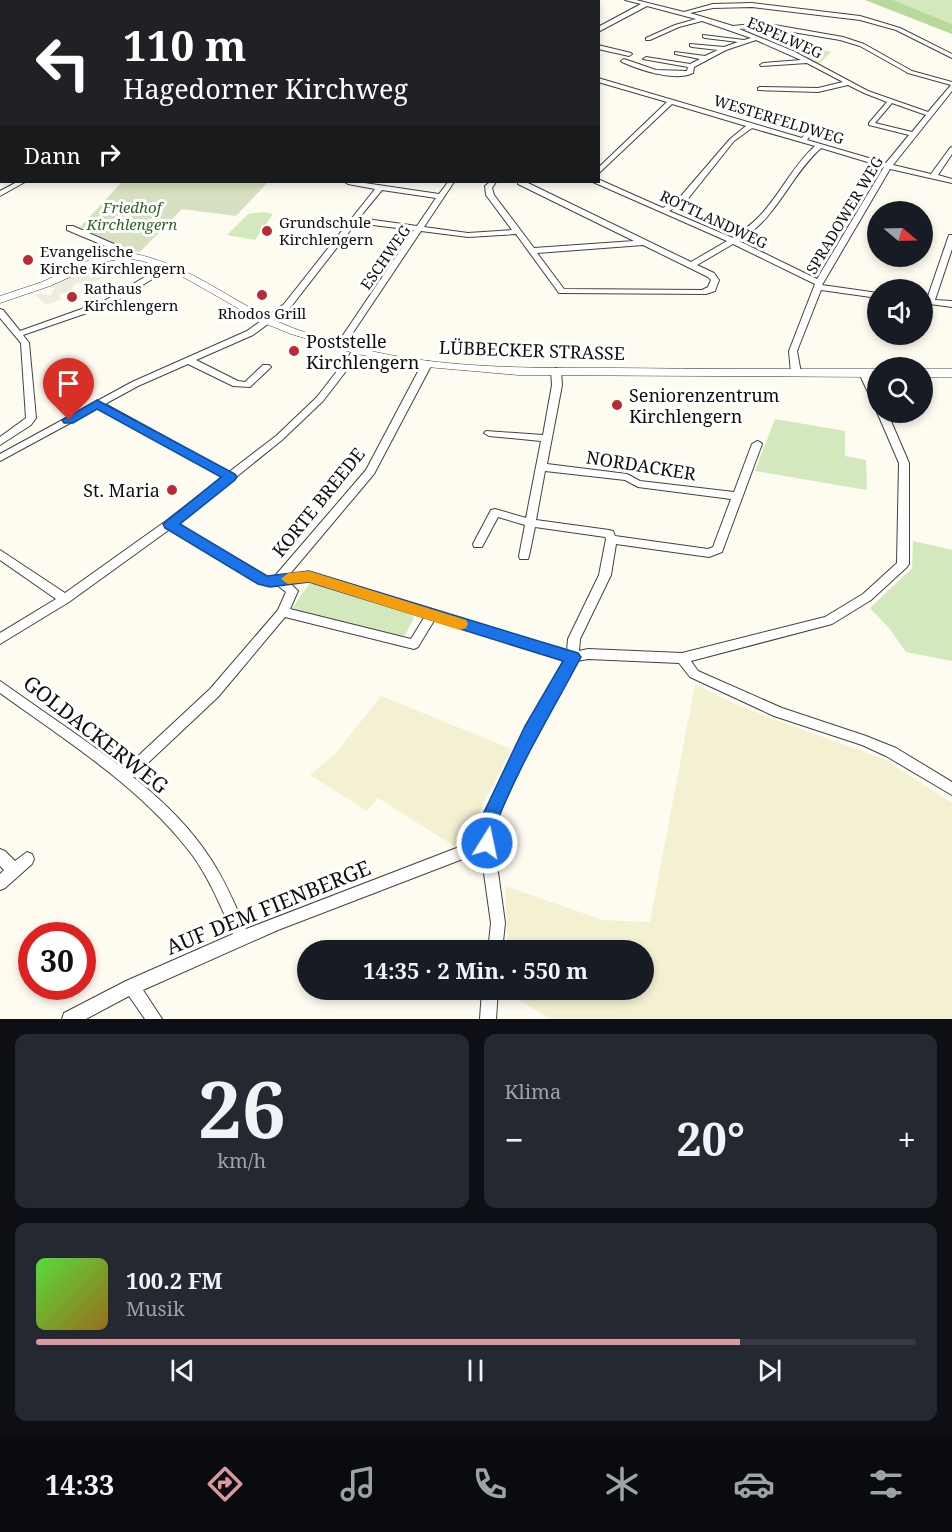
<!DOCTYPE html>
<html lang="de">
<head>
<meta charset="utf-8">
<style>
	body { margin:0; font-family:"Noto Serif",serif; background:#242831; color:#f1f3f6; height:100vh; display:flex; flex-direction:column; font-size:22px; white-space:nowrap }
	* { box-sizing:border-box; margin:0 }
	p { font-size:20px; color:#9ea1a6 }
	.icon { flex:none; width:33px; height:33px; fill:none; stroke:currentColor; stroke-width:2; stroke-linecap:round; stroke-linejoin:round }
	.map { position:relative; height:1019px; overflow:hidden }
	.panel { display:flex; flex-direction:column; gap:15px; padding:15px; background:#0d0f14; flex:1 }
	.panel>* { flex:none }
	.hud { position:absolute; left:0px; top:0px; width:600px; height:183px; box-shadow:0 3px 9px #0003; background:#202124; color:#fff; overflow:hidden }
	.needle { width:39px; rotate:109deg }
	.fabs { position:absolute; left:867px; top:201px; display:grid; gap:12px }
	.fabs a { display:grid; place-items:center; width:66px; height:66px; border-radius:50%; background:#171b24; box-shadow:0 3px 9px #0003; font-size:30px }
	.speed { position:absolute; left:18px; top:922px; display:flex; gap:12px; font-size:30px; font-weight:700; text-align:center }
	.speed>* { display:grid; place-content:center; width:78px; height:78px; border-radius:50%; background:#171b24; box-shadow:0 3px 9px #0003; line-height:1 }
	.speed .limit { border:9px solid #d22; background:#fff; color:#111 }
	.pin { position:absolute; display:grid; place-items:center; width:51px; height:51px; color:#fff; margin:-62px -26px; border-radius:50% 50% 50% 0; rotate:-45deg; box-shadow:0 0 6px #0007 }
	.pin .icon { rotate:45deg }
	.me { position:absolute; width:66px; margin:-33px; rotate:10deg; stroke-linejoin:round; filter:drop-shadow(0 0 4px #0008) }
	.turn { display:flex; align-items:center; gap:21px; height:126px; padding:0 24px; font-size:27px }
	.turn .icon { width:78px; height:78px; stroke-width:2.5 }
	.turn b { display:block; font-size:42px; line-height:51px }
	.then { display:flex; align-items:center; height:57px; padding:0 24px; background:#0003; gap:12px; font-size:22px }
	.big { font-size:45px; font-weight:700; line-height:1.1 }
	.panel .widget { flex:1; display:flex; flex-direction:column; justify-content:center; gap:9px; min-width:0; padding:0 21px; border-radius:12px; background:#242831 }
	.panel .dial { align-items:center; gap:0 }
	.dial b { font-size:78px; line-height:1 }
	.song { display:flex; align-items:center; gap:18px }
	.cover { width:72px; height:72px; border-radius:9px; background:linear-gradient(135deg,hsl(110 70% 55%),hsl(40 70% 35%)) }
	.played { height:6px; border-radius:3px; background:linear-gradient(90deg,#d9999e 80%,#363941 80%) }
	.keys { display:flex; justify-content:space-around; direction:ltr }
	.heat { display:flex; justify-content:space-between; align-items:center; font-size:33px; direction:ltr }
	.panel .tiles { flex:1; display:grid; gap:15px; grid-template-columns:1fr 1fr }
	.widget:last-child { grid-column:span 2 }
	.trip { position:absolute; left:297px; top:940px; width:357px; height:60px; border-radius:30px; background:#171b24; box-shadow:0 3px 9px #0003; font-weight:700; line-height:60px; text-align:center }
	.tab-bar { display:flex; height:96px; justify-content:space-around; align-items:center; background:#090b0e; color:#9ea1a6 }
	.tab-bar .icon { width:42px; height:42px }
	.tab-bar .on { color:#d9999e }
	.tab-bar b { font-size:27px; color:#f1f3f6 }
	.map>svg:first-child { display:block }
</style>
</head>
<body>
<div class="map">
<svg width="952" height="1019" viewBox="0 0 952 1019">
	<rect width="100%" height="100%" fill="#fefcf1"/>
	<path fill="#f4f1d2" d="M 695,684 L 733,703 L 776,720 L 884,759 L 952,803 L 952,1019 L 550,1019 L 503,990 L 644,990 L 644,951 L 508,951 L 505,886 L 603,920 L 650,922 Z
		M 381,696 L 512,749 L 467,834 L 454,846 L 378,798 L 367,811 L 310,775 L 335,754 Z"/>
	<path fill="#d3e8bc" d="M 0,0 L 272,0 L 2,2 L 0,117 Z
		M 893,0 L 952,0 L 952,24 Z
		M 775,36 L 831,52 L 819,64 L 763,38 Z
		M 264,212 L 273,214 L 255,240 L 227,235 L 248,214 Z
		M 775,419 L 845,431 L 845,456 L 866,460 L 867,490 L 755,471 Z
		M 913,541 L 952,550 L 952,661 L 906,652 L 889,628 L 870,608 L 912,568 Z
		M 314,583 L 412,615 L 414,618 L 405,635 L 399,637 L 294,611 L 293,607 L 309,584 Z"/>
	<path fill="#b7d99b" d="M 865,0 L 893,0 L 952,24 L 952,34 Z"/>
	<path fill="#d7e1c2" d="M 122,182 L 268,182 L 236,216 L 182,209 L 140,252 L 124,249 L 80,227 Z"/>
	<path fill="#efebe0" d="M 102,261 L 93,276 L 104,278 L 90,283 L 76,283 L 70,291 L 58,295 L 62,299 L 46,305 L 35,294 L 51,295 L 55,288 L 47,287 Z"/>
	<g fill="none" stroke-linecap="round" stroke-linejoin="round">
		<path stroke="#4194c9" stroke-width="2" d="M 88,0 L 92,2"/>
		<g stroke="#424242" stroke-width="2">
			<path id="minor" d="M 376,0 L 383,0 L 375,2 Z
				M 452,0 L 460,0 L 449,2 Z
				M 625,0 L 636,0 L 684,12 L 713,4 L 752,3 L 860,16 L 900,28 L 952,54 L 952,58 L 896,30 L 860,20 L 752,7 L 713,8 L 690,13 L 733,26 L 763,23 L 843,37 L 864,44 L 912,71 L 952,82 L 952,91 L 893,165 L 931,174 L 950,148 L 952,147 L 952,154 L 938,175 L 952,179 L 952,183 L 890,169 L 822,285 L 878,293 L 878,298 L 821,290 L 797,351 L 801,373 L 799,375 L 796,376 L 791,373 L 789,351 L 815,284 L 733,244 L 697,265 L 714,273 L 719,280 L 715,291 L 706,294 L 562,293 L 559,293 L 516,234 L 468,237 L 421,231 L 342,349 L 336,349 L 335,347 L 414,230 L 356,223 L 290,308 L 253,335 L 196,360 L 238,381 L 245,382 L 263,365 L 269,365 L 271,367 L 269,369 L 250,387 L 233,386 L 188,364 L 138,386 L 105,404 L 229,472 L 276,436 L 317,397 L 354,349 L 360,349 L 360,353 L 323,401 L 282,440 L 178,524 L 270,578 L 274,577 L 366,470 L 422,364 L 427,361 L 430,362 L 432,364 L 374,474 L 289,575 L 309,572 L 567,651 L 568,639 L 599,575 L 606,539 L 605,537 L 535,527 L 529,556 L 528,559 L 520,559 L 519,556 L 525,525 L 498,517 L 482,547 L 474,547 L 473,544 L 491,510 L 495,509 L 526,518 L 541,441 L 489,436 L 484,433 L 486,431 L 543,435 L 552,385 L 551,371 L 556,368 L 561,371 L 562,385 L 547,464 L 627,474 L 640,481 L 734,492 L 752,444 L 757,441 L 760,442 L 762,444 L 722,552 L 709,557 L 616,544 L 611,575 L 580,639 L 579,651 L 588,649 L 682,653 L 825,617 L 863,594 L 897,563 L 899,463 L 877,412 L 887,412 L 909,463 L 909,564 L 907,567 L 871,600 L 832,624 L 691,661 L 698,671 L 782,708 L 866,736 L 896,748 L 952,782 L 952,795 L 886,756 L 862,745 L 774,716 L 690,677 L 679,663 L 588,659 L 577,661 L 536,734 L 494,825 L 494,843 L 505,923 L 502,951 L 488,951 L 491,923 L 481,852 L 278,930 L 143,990 L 162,1019 L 145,1019 L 129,996 L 86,1019 L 62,1019 L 64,1013 L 126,981 L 233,934 C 221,907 210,880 193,856 C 142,788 68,742 0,693 L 0,681 L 83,739 L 124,769 L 210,689 L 278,610 L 286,592 L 277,585 L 270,586 L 259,583 L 170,529 L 69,602 L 0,644 L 0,633 L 56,599 L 0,560 L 0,550 L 65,593 L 166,521 L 223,477 L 98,408 L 0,461 L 0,454 L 132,382 L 247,331 L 284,304 L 375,189 L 348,184 L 345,182 L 358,182 L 439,194 L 448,182 L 454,182 L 424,227 L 468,233 L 512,230 L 486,195 L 485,186 L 490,182 L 496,182 L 492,188 L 494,195 L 534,248 L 634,241 L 518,184 L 518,182 L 526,182 L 691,262 L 727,241 L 593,182 L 600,180 L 663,208 L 681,196 L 730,139 L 746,126 L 672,104 L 598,174 L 598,168 L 667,102 L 598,82 L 598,78 L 802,138 L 811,126 L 815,126 L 816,127 L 807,140 L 886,163 L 909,135 L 869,125 L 869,123 L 887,102 L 864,93 L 848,85 L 818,92 L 758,90 L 758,88 L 760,87 L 818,88 L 843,82 L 807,63 L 761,66 L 760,65 L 763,63 L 801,60 L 756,40 L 726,50 L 694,67 L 693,73 C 674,82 640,70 622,62 L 621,61 L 624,59 L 656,70 L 687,71 L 688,67 L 643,59 L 646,57 L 690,64 L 700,59 L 675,54 L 675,52 L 705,56 L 718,50 L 692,47 L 690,46 L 690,44 L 724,47 L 738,42 L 705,38 L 703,37 L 703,35 L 744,40 L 751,38 L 702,21 L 679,27 L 650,40 L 646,40 L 646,38 L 675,25 L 696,19 L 647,6 L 598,32 L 598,27 L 641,4 ZM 763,27 L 840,40 L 860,46 L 908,73 L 951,85 L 928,112 L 868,91 L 793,51 L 739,29 ZM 892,103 L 926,115 L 912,132 L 875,123 ZM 752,128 L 815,146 C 794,165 783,189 765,210 C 756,221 744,230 733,238 L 669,211 L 687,200 L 734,141 ZM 821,148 L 884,167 L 817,279 L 739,241 C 751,233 762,224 771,212 C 788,191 800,167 821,148 ZM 382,190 L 436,198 L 417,226 L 359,218 ZM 643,245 L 708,277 L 711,280 L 708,287 L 702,290 L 564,289 L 537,253 ZM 545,471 L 625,480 L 638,487 L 731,499 L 713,547 L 708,549 L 615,536 L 613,531 L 609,530 L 536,520 ZM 309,580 L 425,616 L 411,639 L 290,609 L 298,591 L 290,583 ZM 285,617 L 414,649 L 418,647 L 435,619 L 565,659 L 526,727 L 480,825 L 480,839 L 246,929 C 235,905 225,880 210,858 C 190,827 162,800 133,777 L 218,697 Z
				M 598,45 L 631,53 L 632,54 L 629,56 L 598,49 Z
				M 0,175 L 2,175 L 2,180 L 0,180 Z
				M 17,182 L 25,182 L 0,196 L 0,191 Z
				M 67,226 L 73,226 L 116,245 L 120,255 L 116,257 L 113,257 L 110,248 L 67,230 Z
				M 949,235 L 952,235 L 952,249 L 935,300 L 952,301 L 952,307 L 922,303 L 922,299 L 927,299 Z
				M 165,265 L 168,265 L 172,267 L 110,305 L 23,335 L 29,343 L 36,418 L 31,425 L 0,445 L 0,437 L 26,418 L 21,343 L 0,318 L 0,309 L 3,310 L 20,331 L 104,301 Z
				M 864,370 C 875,377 878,393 878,406 L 873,403 L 859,373 Z
				M 0,849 L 5,851 L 15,861 L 27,852 L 32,854 L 34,859 L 32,864 L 5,888 L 0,890 L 0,874 L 4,870 L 0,866 Z
				M 482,990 L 498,990 L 496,1019 L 480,1019 Z"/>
		</g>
		<g stroke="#424242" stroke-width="1">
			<path id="tertiary" d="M 125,252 C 183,261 222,295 272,319 C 299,332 329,340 358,348 C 441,369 529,368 615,368 C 702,369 790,369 878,369 L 878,377 L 518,375 L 427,367 L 357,354 L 291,334 L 264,323 L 178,274 L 143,261 L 125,258 L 103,262 L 50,286 L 0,303 L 0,296 L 42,282 L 96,257 Z
				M 922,369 L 952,369 L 952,377 L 922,377 Z"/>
		</g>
		<use href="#minor" fill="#fff" fill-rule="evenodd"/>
		<use href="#tertiary" fill="#fff" fill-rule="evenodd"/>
		<path stroke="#bb2b33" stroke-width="2" d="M 285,2 L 289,0"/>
	</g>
	<path fill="#1a73e8" stroke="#114b97" stroke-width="1.5" d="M 97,400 L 235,474 L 237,477 L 235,480 L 180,524 L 267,576 L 309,571 L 578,653 L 581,657 C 552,712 519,765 497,822 C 494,831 497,840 493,849 L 487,851 L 481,849 L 478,843 L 478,825 L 525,726 L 563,661 L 309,582 L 270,587 L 258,584 L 165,528 L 163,524 L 221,477 L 97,409 L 73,423 L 64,423 L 62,420 Z"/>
	<path fill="#f59e0b" d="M 309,571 L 466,620 L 468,624 L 466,628 L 460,630 L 309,582 L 288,584 L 281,579 L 288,573 Z"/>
	<g fill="#bb2b33" stroke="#fff" stroke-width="2">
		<circle cx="267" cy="231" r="6"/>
		<circle cx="28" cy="260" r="6"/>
		<circle cx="262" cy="295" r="6"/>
		<circle cx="72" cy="297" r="6"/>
		<circle cx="294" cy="351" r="6"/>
		<circle cx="617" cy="405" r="6"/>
		<circle cx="172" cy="490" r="6"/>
	</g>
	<g text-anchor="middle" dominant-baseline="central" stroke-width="6" stroke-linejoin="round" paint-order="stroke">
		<g font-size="15" fill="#0f0f0f" stroke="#fff">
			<text transform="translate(785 37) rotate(24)">ESPELWEG</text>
			<text transform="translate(779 119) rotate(17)">WESTERFELDWEG</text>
			<text transform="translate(844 215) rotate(-59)">SPRADOWER WEG</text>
			<text transform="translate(714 219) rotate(25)">ROTTLANDWEG</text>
			<text transform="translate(385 257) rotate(-55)">ESCHWEG</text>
		</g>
		<g font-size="15" font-style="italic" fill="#2f6521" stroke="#fff">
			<text x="132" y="207">Friedhof<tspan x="132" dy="17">Kirchlengern</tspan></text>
		</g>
		<g font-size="15" fill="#0f0f0f" stroke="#fff" text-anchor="start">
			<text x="279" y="222">Grundschule<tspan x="279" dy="17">Kirchlengern</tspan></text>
			<text x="40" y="251">Evangelische<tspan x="40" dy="17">Kirche Kirchlengern</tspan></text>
			<text x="84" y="288">Rathaus<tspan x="84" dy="17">Kirchlengern</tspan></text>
			<text x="262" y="313" text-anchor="middle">Rhodos Grill</text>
		</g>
		<g font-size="18" fill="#0f0f0f" stroke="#fff" text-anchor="start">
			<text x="306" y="341">Poststelle<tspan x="306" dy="21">Kirchlengern</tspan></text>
			<text x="629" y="395">Seniorenzentrum<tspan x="629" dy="21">Kirchlengern</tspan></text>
			<text x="160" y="490" text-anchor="end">St. Maria</text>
		</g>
		<g font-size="18" fill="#0f0f0f" stroke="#fff">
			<text transform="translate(532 350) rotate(2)">LÜBBECKER STRASSE</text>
			<text transform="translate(641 465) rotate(9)">NORDACKER</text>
			<text transform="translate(318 502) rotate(-51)">KORTE BREEDE</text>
		</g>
		<g font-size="21" fill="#0f0f0f" stroke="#fff">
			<text transform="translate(96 734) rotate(38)">GOLDACKERWEG</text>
			<text transform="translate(268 907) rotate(-22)">AUF DEM FIENBERGE</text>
		</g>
	</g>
</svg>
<div class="fabs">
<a><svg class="needle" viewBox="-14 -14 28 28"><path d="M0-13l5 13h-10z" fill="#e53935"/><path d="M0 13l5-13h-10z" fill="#9ea1a6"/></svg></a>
<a><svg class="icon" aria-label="sound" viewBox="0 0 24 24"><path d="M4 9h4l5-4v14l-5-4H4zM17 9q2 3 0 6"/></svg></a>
<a><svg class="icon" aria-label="search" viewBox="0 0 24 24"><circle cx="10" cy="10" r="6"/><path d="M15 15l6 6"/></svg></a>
</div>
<div class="speed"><div class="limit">30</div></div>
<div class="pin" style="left:69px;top:420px;background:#d93025"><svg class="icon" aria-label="arrive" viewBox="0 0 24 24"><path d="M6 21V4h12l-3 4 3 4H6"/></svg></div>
<svg class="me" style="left:487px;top:843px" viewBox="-20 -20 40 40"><circle r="17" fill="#1a73e8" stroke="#fff" stroke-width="3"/><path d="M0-11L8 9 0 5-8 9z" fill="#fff"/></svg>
<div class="trip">14:35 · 2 Min. · 550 m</div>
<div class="hud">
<div class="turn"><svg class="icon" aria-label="left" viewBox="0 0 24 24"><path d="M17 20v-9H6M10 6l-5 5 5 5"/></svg><div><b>110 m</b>Hagedorner Kirchweg</div></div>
<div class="then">Dann<svg class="icon" aria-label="right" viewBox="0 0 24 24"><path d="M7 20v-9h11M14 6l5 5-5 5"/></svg></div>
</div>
</div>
<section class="panel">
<div class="tiles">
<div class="widget dial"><b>26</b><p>km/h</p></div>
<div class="widget"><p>Klima</p>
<div class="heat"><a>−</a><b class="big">20°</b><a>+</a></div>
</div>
<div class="widget">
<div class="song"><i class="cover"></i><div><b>100.2 FM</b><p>Musik</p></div></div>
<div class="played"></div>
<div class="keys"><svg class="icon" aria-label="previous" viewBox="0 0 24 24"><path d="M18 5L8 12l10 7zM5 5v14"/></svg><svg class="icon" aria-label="pause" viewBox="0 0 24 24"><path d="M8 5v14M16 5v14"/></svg><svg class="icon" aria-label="next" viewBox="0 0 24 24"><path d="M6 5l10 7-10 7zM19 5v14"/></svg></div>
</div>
</div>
</section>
<nav class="tab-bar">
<b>14:33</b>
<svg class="icon on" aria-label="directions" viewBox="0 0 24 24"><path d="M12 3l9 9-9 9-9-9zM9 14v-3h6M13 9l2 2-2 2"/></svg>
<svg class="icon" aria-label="music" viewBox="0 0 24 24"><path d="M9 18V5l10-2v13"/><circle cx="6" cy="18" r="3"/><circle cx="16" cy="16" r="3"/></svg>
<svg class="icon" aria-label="phone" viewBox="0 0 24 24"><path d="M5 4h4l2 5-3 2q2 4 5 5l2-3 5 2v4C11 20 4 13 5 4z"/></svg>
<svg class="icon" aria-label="climate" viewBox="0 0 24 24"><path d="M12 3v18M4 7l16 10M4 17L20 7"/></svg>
<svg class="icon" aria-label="car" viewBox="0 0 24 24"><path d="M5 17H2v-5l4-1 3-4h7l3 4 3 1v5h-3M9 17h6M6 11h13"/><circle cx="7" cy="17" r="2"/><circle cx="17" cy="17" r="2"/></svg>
<svg class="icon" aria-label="filters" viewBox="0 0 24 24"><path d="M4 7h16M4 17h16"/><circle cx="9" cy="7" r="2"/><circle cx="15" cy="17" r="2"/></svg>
</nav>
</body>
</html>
